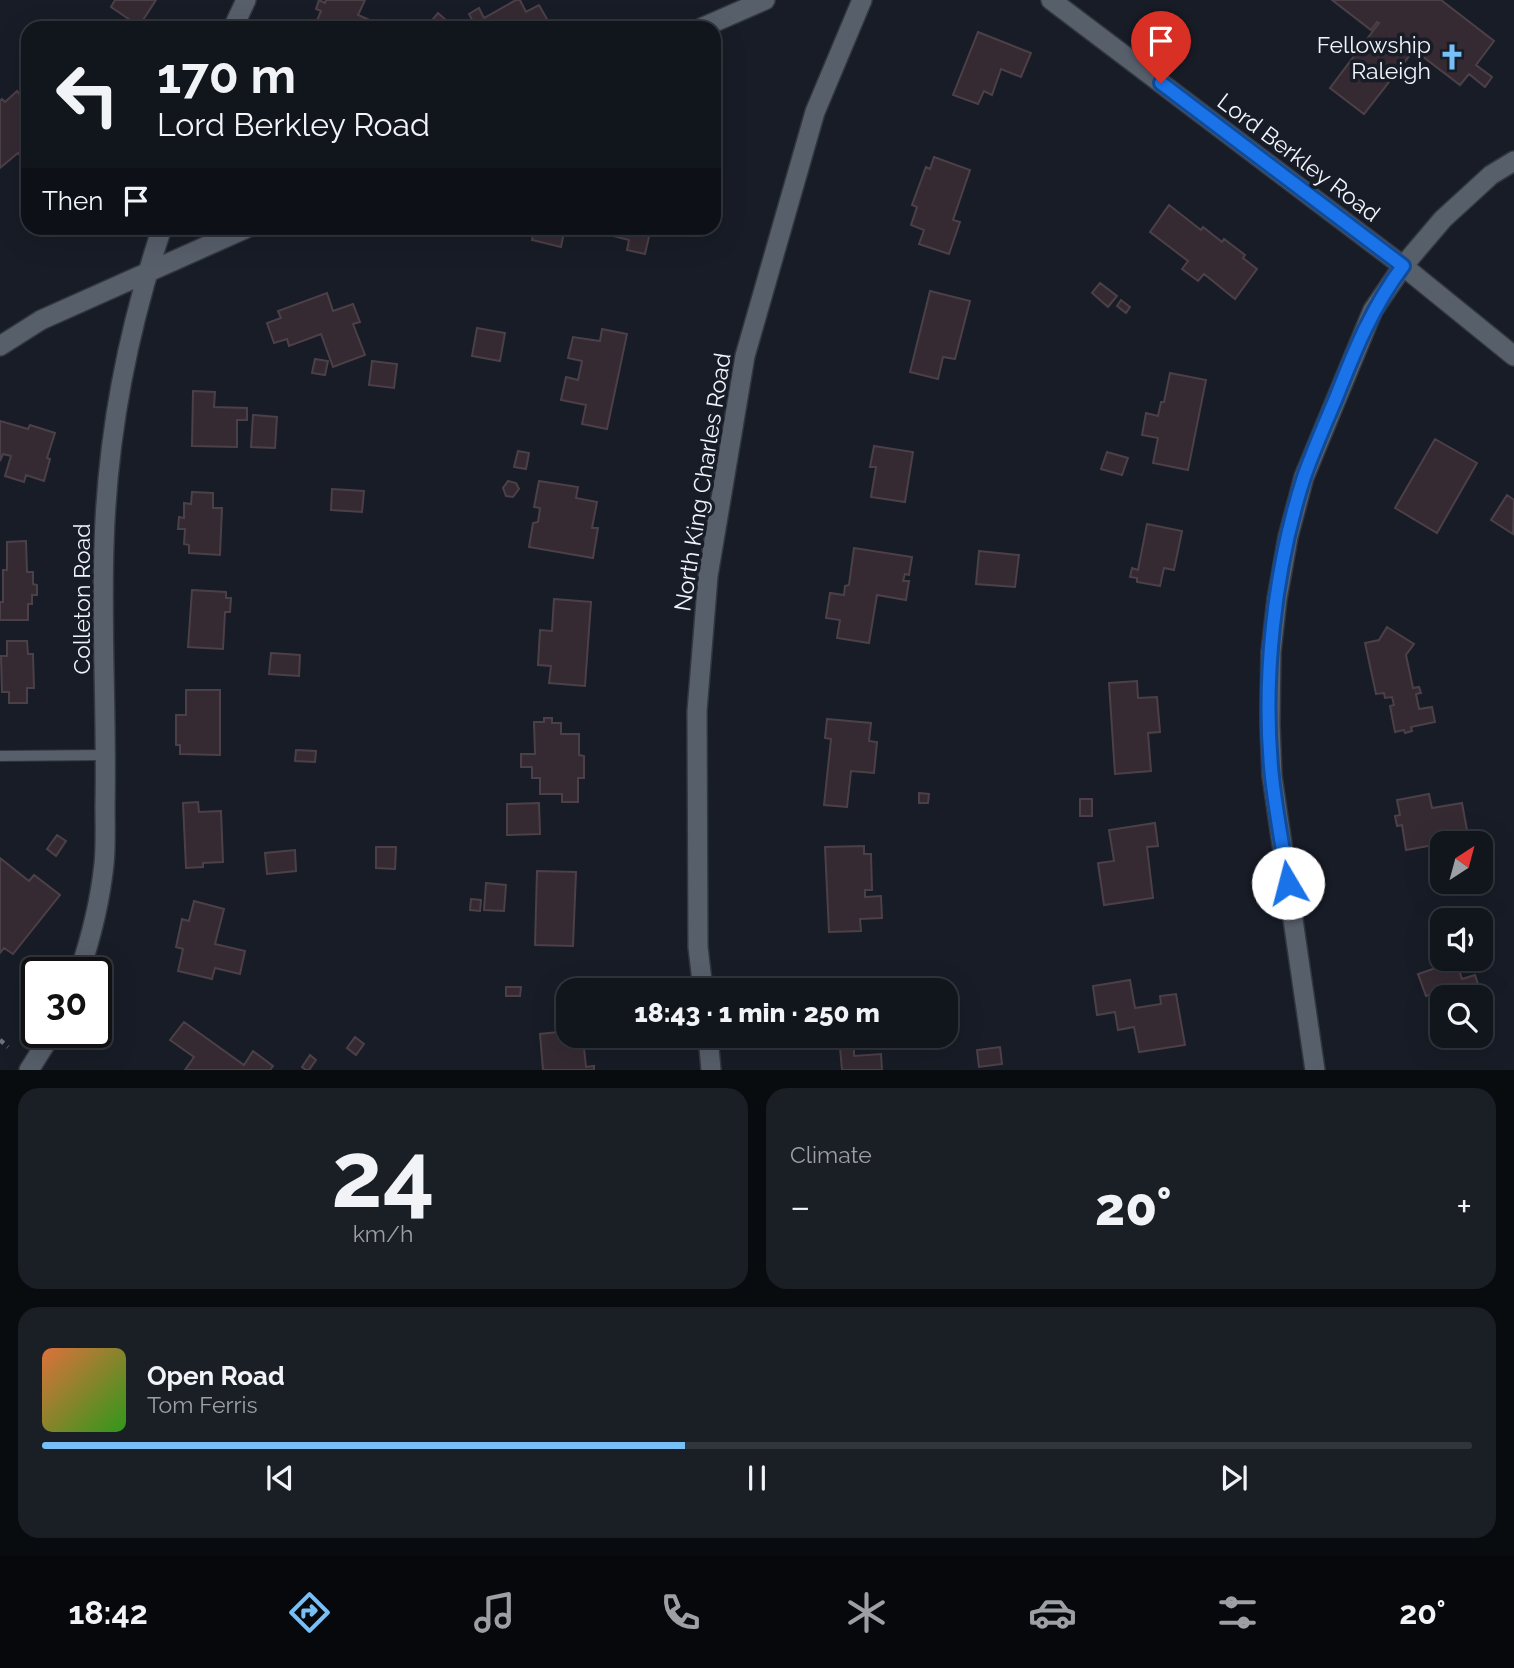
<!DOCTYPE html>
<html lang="en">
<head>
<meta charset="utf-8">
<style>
	body { margin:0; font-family:Raleway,sans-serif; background:#1a1e25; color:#f1f3f6; height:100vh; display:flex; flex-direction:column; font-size:26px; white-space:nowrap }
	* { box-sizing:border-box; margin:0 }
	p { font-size:23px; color:#9c9fa3 }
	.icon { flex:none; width:38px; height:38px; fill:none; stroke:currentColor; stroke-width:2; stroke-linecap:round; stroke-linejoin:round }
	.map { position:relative; height:1070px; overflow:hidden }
	.panel { display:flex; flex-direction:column; gap:18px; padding:18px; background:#090c0f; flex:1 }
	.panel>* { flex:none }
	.banner { position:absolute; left:21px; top:21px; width:700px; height:214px; border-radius:21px; box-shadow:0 7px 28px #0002,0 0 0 2px #30343b; background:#11151c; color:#f1f3f6; overflow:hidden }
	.needle { width:46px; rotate:36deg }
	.fabs { position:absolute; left:1430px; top:831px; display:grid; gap:14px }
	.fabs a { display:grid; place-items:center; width:63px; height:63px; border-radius:14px; background:#11151c; box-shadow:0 7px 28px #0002,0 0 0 2px #30343b; font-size:35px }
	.speed { position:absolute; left:21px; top:957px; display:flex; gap:14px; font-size:35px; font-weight:700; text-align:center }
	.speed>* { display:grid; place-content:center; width:91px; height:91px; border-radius:50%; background:#11151c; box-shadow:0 7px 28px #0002,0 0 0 2px #30343b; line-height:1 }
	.speed .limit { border:4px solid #111; border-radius:10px; background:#fff; color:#111 }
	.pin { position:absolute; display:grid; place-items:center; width:60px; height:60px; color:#fff; margin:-72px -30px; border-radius:50% 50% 50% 0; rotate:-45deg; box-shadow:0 0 7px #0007 }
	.pin .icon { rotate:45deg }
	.me { position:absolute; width:77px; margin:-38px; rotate:352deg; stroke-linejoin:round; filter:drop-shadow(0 0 5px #0008) }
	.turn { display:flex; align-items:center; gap:24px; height:147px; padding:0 21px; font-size:32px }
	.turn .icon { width:91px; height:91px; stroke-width:2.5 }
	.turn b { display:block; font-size:49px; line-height:60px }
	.then { display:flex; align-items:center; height:66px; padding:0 21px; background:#0003; gap:14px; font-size:26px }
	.big { font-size:52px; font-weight:800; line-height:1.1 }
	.panel .card { flex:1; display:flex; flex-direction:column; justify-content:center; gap:10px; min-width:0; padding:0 24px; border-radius:21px; background:#1a1e25 }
	.panel .dial { align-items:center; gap:0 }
	.dial b { font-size:91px; line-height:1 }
	.song { display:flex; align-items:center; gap:21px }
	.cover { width:84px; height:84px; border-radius:10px; background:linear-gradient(135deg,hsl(20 70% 55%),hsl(110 70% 35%)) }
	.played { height:7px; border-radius:4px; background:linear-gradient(90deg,#77bff7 45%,#30343b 45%) }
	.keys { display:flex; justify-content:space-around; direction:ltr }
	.heat { display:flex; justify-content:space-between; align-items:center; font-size:38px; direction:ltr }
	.panel .tiles { flex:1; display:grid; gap:18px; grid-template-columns:1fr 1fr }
	.card:last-child { grid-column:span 2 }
	.trip { position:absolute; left:556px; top:978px; width:402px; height:70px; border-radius:21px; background:#11151c; box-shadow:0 7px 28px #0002,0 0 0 2px #30343b; font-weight:800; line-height:70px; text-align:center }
	.tabs { display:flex; height:112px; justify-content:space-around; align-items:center; background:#07080b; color:#9c9fa3 }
	.tabs .icon { width:49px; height:49px }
	.tabs .current { color:#77bff7 }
	.tabs b { font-size:32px; color:#f1f3f6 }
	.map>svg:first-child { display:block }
</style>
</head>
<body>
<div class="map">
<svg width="1514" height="1070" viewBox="0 0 1514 1070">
	<rect width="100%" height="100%" fill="#171c26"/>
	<path fill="#352a32" stroke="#4c4048" stroke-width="2" d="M 115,0 L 156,0 L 139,26 L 111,7 Z
		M 319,0 L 325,3 L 326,0 L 365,0 L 358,15 L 379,24 L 377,28 L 328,28 L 316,23 L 321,11 L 316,9 Z
		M 516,0 L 520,0 L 526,12 L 539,5 L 547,19 L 530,28 L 468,28 L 475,25 L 469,14 L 479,8 L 484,18 Z
		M 1332,0 L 1441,0 L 1494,41 L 1476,65 L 1492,77 L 1485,87 L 1469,74 L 1460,85 L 1414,50 L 1364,114 L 1330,88 L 1379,23 L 1377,22 L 1371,30 Z
		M 438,13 L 446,20 L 439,28 L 433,28 L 429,24 Z
		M 978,32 L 1031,53 L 1021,77 L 1001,69 L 992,95 L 984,91 L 978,104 L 953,95 Z
		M 17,91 L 28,104 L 28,159 L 26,162 L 18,153 L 0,168 L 0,101 L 2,99 L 5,102 Z
		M 934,157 L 970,170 L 953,220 L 960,222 L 949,254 L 919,244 L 924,230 L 911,225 L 917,207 L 912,205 L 926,167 L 930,169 Z
		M 1169,205 L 1201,230 L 1203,227 L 1222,242 L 1224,239 L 1245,255 L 1243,258 L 1257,269 L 1235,299 L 1204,274 L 1198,281 L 1182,269 L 1188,261 L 1150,232 Z
		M 534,228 L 565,228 L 561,247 L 532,240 Z
		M 611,228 L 651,228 L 645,254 L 627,250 L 629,240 L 609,235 Z
		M 1100,283 L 1117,296 L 1108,307 L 1092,293 Z
		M 930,291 L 970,301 L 955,359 L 943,357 L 938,379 L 910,372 Z
		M 327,293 L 333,311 L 353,304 L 360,322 L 353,324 L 365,355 L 333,367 L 321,334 L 289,346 L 287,339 L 274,343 L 267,323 L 281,318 L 278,311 Z
		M 1121,300 L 1130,307 L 1126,313 L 1117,306 Z
		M 477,328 L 505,333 L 500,361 L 472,356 Z
		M 602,329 L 627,334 L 607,429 L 582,424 L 586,405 L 561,400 L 566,377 L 578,380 L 582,361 L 568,358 L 573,337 L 600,341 Z
		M 315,359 L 328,361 L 325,375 L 312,373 Z
		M 372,361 L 397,364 L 394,388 L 369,385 Z
		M 1170,373 L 1206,380 L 1188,470 L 1153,463 L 1158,438 L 1142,435 L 1146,413 L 1158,416 L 1161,402 L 1164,402 Z
		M 193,391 L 215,392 L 214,407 L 247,408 L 247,420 L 237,420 L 237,447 L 192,446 Z
		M 253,415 L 277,417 L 275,448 L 251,447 Z
		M 0,421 L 28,429 L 30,425 L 55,433 L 47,458 L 50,459 L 44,481 L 26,475 L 24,482 L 5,476 L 11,456 L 3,454 L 0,461 Z
		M 1435,439 L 1477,463 L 1437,533 L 1395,508 Z
		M 874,446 L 913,452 L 905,502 L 871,497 L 876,467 L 870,467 Z
		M 518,451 L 529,453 L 526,469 L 514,467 Z
		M 1107,452 L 1128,458 L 1122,475 L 1101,469 Z
		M 508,481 L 516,483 L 519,489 L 513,497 L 506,496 L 503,488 Z
		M 539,481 L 578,487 L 576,498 L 597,502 L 592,528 L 598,528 L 593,558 L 529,547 L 533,523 L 538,522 L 540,508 L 534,507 Z
		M 332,489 L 364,491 L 362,512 L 331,510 Z
		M 192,492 L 213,493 L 213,508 L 222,508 L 220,555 L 189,553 L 189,545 L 184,544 L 185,529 L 178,529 L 179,517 L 184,518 L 184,503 L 191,504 Z
		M 1507,495 L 1514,500 L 1513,534 L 1491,520 Z
		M 1147,524 L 1182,531 L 1174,570 L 1164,568 L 1160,586 L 1137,582 L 1137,578 L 1130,577 L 1132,568 L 1138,570 Z
		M 26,541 L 27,572 L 33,572 L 33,584 L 37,585 L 37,595 L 32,595 L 32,604 L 28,604 L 28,620 L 0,620 L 0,602 L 3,602 L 3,570 L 7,570 L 7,542 Z
		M 854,548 L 912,557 L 909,575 L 905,574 L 903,581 L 909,581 L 906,600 L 877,595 L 869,643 L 837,638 L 840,620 L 826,618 L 830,593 L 844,595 L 845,586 L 849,585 Z
		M 979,551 L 1019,555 L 1015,587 L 976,584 Z
		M 192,590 L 226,592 L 226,598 L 231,598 L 230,612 L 225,612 L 223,649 L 188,647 Z
		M 554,599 L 591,602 L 585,686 L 549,683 L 551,666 L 538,665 L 540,630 L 552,631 Z
		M 1387,627 L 1414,644 L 1406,655 L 1413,688 L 1419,687 L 1421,693 L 1416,694 L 1419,709 L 1432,707 L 1435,722 L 1411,727 L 1412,731 L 1405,733 L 1404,730 L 1395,732 L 1390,706 L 1394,705 L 1392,697 L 1385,698 L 1384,693 L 1376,694 L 1365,643 L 1379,640 Z
		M 7,641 L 27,641 L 28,654 L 33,654 L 34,688 L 27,688 L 27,703 L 9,703 L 9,692 L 2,692 L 1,656 L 7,656 Z
		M 271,653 L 300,655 L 299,676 L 269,674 Z
		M 1137,681 L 1138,698 L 1157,697 L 1160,732 L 1148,733 L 1151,771 L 1115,774 L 1109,683 Z
		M 186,690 L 220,690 L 220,755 L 180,754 L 180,745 L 176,745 L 176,715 L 186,715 Z
		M 544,718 L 552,718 L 552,723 L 561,723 L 561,734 L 579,734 L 579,755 L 584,756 L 584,778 L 578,778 L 578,802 L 562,802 L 562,794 L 540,794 L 540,778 L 532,778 L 532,767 L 521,767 L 521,754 L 535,754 L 534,722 L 544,722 Z
		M 827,719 L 871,723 L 869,741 L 877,742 L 874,773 L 851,771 L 847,807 L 824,805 L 831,739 L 825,738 Z
		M 296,750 L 316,751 L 315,762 L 295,761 Z
		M 919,793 L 929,794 L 928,803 L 919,803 Z
		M 1429,794 L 1432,808 L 1462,803 L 1467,830 L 1437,835 L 1439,844 L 1406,850 L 1402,825 L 1397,826 L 1395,816 L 1400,815 L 1397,800 Z
		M 1080,799 L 1092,799 L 1092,816 L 1080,816 Z
		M 198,802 L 199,812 L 221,811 L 223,862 L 203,863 L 203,867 L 186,868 L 183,803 Z
		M 539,803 L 540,834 L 507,835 L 507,804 Z
		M 1155,823 L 1158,846 L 1147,847 L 1153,898 L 1104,905 L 1098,863 L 1114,861 L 1109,830 Z
		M 57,835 L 66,841 L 56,856 L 47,849 Z
		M 864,846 L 864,854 L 871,854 L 872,890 L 865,890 L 865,897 L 881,896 L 882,918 L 860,919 L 861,931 L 829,932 L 825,847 Z
		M 376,847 L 396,847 L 395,869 L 376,868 Z
		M 295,850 L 296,871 L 267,874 L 265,853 Z
		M 0,858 L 29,881 L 34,875 L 60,895 L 13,954 L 4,948 L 0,953 Z
		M 537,871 L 576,872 L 573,946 L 535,945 Z
		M 486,883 L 506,885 L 504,911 L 484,910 Z
		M 471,899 L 481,900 L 480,911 L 470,910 Z
		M 194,901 L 224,909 L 215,944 L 245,951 L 240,974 L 215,968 L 212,979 L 178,971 L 183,949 L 176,947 L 182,919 L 189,921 Z
		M 1456,961 L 1462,979 L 1475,975 L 1491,1024 L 1480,1028 L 1480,998 L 1450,998 L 1446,988 L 1426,996 L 1418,974 Z
		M 1130,980 L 1135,1008 L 1161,1004 L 1160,996 L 1176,994 L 1185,1045 L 1139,1052 L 1134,1027 L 1118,1030 L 1115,1012 L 1097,1015 L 1093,986 Z
		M 506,987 L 521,987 L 520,996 L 506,996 Z
		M 184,1022 L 244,1065 L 253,1051 L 273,1066 L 270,1070 L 185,1070 L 194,1057 L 170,1040 Z
		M 567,1031 L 568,1041 L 583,1039 L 586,1067 L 594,1066 L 594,1070 L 543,1070 L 540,1034 Z
		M 839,1036 L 878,1036 L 878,1045 L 854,1046 L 854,1056 L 881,1054 L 882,1070 L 842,1070 Z
		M 355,1037 L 364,1044 L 356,1055 L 347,1048 Z
		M 1000,1047 L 1002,1064 L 979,1067 L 977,1050 Z
		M 310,1055 L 316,1060 L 309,1070 L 306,1070 L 302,1067 Z"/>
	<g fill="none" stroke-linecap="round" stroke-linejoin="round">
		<g stroke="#32363e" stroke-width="12">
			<path id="service" d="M 0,756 L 106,755"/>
		</g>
		<g stroke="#32363e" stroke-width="22">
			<path id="minor" d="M 1051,0 L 1403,266 L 1514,356
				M 233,28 L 246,0
				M 701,28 L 765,0
				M 0,346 L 41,320 L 247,228
				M 79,973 C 91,938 100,902 104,864 C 106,845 105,825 105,806 C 107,719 101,632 104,545 C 107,439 128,329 162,228
				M 703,990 L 698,947 L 697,711 L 708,576 L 745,356 L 815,112 L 862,0
				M 708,1036 L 711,1070
				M 29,1070 L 53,1032
				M 1315,1070 L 1272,776 L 1270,724 L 1271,652 L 1277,599 L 1288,537 L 1304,477 L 1373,310 L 1403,266 L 1443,219 L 1491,175 L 1514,161"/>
		</g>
		<path stroke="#6e727b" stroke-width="4.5" stroke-dasharray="5 5" stroke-linecap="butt" d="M 0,1040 L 8,1047"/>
		<use href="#service" stroke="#575f6b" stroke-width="10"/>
		<use href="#minor" stroke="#575f6b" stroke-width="19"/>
	</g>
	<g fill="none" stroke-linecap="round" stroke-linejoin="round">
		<g stroke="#114b97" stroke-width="18">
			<path id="route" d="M 1161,83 L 1403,266 C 1371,309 1355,350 1336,398 C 1325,424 1313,451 1304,477 C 1274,570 1262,681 1272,777 C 1276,813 1283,848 1288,883"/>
		</g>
		<use href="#route" stroke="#1a73e8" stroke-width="12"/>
	</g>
	<defs>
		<g id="church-bare" transform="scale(2.1)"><path d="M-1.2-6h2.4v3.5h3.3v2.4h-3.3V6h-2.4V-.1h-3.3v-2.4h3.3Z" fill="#77bff7" stroke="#171c26" stroke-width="2.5" paint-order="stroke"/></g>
	</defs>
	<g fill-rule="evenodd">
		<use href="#church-bare" x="1452" y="57"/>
	</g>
	<g text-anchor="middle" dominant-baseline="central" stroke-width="7" stroke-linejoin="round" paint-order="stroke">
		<g font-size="23" fill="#f0f4fb" stroke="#171c26" text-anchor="end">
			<text x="1431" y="44">Fellowship<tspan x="1431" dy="26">Raleigh</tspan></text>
		</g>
		<g font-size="23" fill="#f0f4fb" stroke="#171c26">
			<text transform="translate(1299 157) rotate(37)">Lord Berkley Road</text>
			<text transform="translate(702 482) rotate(-81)">North King Charles Road</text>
			<text transform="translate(81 599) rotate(-90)">Colleton Road</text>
		</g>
	</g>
</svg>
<div class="fabs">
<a><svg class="needle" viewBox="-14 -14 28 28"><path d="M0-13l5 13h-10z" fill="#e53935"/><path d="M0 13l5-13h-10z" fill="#9c9fa3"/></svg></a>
<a><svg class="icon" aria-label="sound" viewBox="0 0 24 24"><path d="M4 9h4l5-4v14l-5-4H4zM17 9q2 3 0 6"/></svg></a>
<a><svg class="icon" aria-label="search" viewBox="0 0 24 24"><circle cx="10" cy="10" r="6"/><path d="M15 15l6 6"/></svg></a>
</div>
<div class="speed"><div class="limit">30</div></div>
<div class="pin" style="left:1161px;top:83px;background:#d93025"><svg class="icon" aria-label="arrive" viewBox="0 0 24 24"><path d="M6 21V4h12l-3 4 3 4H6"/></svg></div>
<svg class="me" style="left:1288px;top:883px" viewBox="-20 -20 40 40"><circle r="19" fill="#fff"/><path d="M0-13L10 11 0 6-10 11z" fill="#1a73e8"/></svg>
<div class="trip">18:43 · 1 min · 250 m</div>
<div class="banner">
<div class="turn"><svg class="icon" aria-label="left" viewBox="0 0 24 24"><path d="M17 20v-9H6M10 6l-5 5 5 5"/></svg><div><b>170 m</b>Lord Berkley Road</div></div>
<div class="then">Then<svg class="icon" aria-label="arrive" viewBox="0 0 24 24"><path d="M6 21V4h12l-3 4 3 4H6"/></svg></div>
</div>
</div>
<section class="panel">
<div class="tiles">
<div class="card dial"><b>24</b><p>km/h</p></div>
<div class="card"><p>Climate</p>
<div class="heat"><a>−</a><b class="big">20°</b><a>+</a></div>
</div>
<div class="card">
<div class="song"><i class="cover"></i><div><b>Open Road</b><p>Tom Ferris</p></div></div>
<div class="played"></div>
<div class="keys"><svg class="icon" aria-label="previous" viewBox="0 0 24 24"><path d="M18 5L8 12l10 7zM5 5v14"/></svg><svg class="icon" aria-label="pause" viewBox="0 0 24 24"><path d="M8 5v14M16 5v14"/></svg><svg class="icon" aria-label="next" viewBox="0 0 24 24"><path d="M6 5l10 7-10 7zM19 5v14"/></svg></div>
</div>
</div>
</section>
<nav class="tabs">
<b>18:42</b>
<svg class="icon current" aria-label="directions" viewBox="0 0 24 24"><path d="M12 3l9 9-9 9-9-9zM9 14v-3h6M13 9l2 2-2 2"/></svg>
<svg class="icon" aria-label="music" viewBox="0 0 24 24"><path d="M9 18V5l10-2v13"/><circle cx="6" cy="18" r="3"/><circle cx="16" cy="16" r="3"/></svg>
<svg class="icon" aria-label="phone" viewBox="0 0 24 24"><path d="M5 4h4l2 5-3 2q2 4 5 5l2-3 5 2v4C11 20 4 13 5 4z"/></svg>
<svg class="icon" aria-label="climate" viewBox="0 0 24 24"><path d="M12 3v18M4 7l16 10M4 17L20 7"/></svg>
<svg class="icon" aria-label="car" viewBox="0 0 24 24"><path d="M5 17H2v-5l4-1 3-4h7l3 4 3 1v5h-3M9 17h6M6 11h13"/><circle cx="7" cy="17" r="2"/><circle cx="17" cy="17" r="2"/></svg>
<svg class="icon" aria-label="filters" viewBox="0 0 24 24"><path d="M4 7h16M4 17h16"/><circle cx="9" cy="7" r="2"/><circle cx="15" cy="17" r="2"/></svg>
<b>20°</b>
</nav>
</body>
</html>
